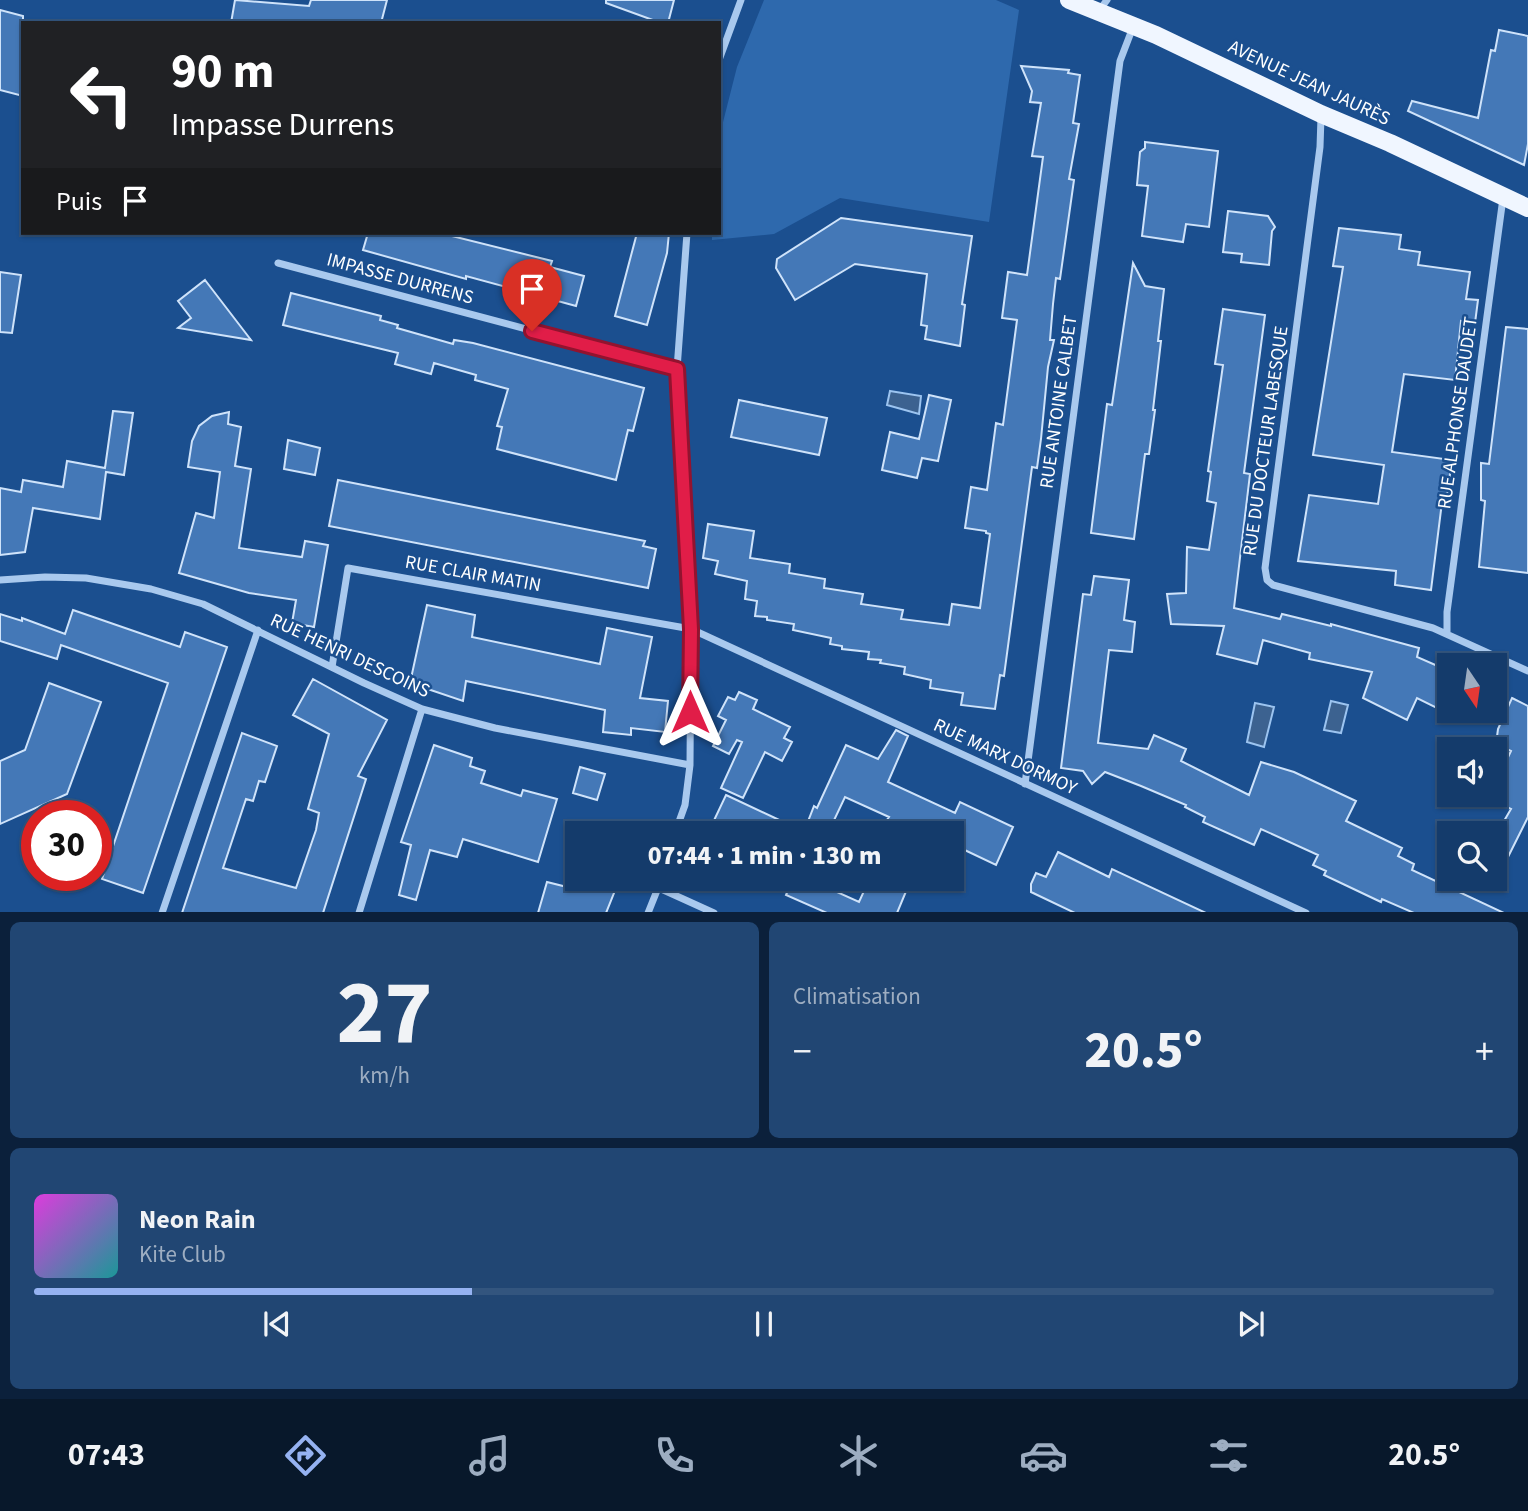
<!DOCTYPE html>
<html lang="fr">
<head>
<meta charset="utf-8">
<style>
	body { margin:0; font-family:"Source Sans 3",sans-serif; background:#214673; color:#f1f3f6; height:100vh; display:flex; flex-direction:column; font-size:26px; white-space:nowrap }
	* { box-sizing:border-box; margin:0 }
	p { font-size:23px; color:#9dadc1 }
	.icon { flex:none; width:38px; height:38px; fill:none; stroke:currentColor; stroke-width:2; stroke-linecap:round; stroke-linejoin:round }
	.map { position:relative; height:912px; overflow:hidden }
	.sheet { display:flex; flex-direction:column; gap:10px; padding:10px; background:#0b203b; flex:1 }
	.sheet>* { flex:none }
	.top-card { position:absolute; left:21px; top:21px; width:700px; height:214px; border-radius:0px; box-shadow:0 2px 5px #0004,0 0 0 2px #33557e; background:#202124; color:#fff; overflow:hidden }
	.needle { width:46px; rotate:167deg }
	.tools { position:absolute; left:1437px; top:653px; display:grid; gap:14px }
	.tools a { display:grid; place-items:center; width:70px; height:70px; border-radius:0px; background:#143b6b; box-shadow:0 2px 5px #0004,0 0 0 2px #33557e; font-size:35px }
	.speed { position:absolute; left:21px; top:800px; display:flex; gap:14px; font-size:35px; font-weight:700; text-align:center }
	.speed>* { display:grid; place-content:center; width:91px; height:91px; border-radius:50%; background:#143b6b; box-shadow:0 2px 5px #0004,0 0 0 2px #33557e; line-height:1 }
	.speed .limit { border:10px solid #d22; background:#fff; color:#111 }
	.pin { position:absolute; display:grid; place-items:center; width:60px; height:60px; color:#fff; margin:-72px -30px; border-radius:50% 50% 50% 0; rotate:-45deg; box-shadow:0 0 7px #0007 }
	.pin .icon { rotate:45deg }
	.me { position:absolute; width:77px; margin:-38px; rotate:0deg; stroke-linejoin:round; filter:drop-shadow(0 0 5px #0008) }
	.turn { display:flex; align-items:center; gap:24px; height:147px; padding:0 35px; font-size:32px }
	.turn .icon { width:91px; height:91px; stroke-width:2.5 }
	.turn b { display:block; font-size:49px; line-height:60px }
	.then { display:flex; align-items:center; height:66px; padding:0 35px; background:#0003; gap:14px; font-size:26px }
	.big { font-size:52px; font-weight:800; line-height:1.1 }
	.sheet .card { flex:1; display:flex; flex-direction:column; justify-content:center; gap:10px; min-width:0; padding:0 24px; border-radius:10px; background:#214673 }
	.sheet .dial { align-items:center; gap:0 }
	.dial b { font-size:91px; line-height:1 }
	.song { display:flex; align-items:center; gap:21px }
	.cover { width:84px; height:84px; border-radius:10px; background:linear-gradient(135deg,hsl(300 70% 55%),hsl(180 70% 35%)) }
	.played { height:7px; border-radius:4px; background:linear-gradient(90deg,#95b2f1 30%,#33557e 30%) }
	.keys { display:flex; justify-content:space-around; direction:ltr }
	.heat { display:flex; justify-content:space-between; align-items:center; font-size:38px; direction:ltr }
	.sheet .tiles { flex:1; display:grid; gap:10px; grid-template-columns:1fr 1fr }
	.card:last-child { grid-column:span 2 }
	.trip { position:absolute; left:565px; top:821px; width:399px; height:70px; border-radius:0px; background:#143b6b; box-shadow:0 2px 5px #0004,0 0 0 2px #33557e; font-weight:800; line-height:70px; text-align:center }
	.tabs { display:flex; height:112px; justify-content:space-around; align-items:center; background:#08182b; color:#9dadc1 }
	.tabs .icon { width:49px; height:49px }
	.tabs .current { color:#95b2f1 }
	.tabs b { font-size:32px; color:#f1f3f6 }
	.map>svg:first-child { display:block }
</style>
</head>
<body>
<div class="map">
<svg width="1528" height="913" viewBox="0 0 1528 913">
	<rect width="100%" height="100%" fill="#1b4f8f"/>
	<path fill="#2e69ad" d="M 764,0 L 996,0 L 1019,10 L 989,222 L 840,198 L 774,234 L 712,240 L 712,233 L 719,233 L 720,134 L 737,67 Z"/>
	<path fill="#3c6290" stroke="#9cc4f0" stroke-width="2" d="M 890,391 L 921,396 L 919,414 L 887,405 Z
		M 1331,701 L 1348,705 L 1341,733 L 1324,730 Z
		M 1255,703 L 1274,707 L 1264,747 L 1247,742 Z"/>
	<path fill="#4478b7" stroke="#cfe3fa" stroke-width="2" d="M 235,0 L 309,6 L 311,0 L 387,0 L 381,23 L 231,23 Z
		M 606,0 L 674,0 L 668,23 L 661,23 L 606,3 Z
		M 0,10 L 23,16 L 23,96 L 0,90 Z
		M 1499,30 L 1528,36 L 1528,144 L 1524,165 L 1408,111 L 1412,101 L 1478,118 L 1491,50 L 1495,51 Z
		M 1021,66 L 1069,70 L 1068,73 L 1080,75 L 1073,123 L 1079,124 L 1069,179 L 1074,180 L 1060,279 L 1056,278 L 1053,304 L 1050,340 L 1054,340 L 1048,367 L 1041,439 L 1037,468 L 1032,467 L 1004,676 L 1000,675 L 995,709 L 961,705 L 963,693 L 930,688 L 931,680 L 904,674 L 905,667 L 880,663 L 881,660 L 868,659 L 869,652 L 842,649 L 842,646 L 830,644 L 831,638 L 793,630 L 794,624 L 767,620 L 767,617 L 755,616 L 757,601 L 745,599 L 747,581 L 715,574 L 718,561 L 703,558 L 708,524 L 754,531 L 750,558 L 790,564 L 789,573 L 825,579 L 824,588 L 863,594 L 861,604 L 903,610 L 901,619 L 949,625 L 952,604 L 980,608 L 990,534 L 986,533 L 986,531 L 965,528 L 971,487 L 987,490 L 996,423 L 1003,425 L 1017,320 L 1002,318 L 1008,272 L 1027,275 L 1043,157 L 1032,156 L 1041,103 L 1030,102 L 1032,91 Z
		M 1145,142 L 1218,151 L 1209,227 L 1186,224 L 1183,242 L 1142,236 L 1148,186 L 1137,185 L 1140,152 L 1145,148 Z
		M 1228,211 L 1268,216 L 1275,227 L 1272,231 L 1269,265 L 1241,262 L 1242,254 L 1223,252 Z
		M 841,218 L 972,236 L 962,304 L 965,305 L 960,346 L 925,339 L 927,326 L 921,325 L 927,274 L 855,264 L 795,300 L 776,268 L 777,259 Z
		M 1339,228 L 1401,235 L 1399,249 L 1420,252 L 1418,265 L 1470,272 L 1466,299 L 1478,300 L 1475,323 L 1461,321 L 1455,380 L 1404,374 L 1392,452 L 1452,460 L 1447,495 L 1443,494 L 1431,590 L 1395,585 L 1396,571 L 1298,561 L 1309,495 L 1378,504 L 1384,465 L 1313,455 L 1343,267 L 1333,266 Z
		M 368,233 L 440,233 L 552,261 L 550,267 L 584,276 L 576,306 L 466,276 L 466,279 L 363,250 Z
		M 637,233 L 669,233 L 667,253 L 647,325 L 615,316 Z
		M 1133,263 L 1145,286 L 1164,289 L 1158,341 L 1161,341 L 1153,410 L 1155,410 L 1149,454 L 1145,454 L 1134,539 L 1091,533 L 1107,404 L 1112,405 Z
		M 0,272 L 21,275 L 12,333 L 0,332 Z
		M 205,280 L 251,340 L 178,328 L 191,318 L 178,301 Z
		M 291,293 L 381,316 L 380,320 L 398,325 L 397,328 L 453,344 L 454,340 L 473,343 L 644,388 L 633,431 L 628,430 L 616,480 L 497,449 L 502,427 L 497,426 L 508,389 L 475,380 L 476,375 L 434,363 L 431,374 L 395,364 L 398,353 L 283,325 Z
		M 1223,309 L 1265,315 L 1244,473 L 1250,474 L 1234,608 L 1280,619 L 1282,614 L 1331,626 L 1331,624 L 1419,648 L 1417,657 L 1449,671 L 1449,714 L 1417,698 L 1407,720 L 1363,698 L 1372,672 L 1309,659 L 1310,653 L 1263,640 L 1257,664 L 1217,654 L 1224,626 L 1171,624 L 1167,594 L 1186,593 L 1187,547 L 1209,550 L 1216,503 L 1207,501 L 1211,472 L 1208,471 L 1223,365 L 1215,364 Z
		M 1506,327 L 1528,329 L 1528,573 L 1479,567 L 1485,501 L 1481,500 L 1481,463 L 1489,464 Z
		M 929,395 L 951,400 L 938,461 L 922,458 L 917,478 L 882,470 L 890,432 L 919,439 Z
		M 739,400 L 827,418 L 819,455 L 731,437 Z
		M 113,411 L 133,413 L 124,475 L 106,472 L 100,519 L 33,508 L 25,552 L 0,555 L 0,488 L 21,492 L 23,480 L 63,487 L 67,461 L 105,468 Z
		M 229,412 L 228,424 L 241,427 L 235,466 L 251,469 L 239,548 L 302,557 L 305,541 L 328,545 L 314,627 L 292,623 L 296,600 L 249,593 L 179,573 L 196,513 L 214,518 L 220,472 L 188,467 L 192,441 L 199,426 L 212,416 Z
		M 288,440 L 320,448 L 315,475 L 284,469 Z
		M 338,480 L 645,541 L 643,546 L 656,549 L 648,588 L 329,526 Z
		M 1094,576 L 1129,580 L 1124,620 L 1135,622 L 1132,652 L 1109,650 L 1098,743 L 1148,749 L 1154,735 L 1186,749 L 1181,761 L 1249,795 L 1261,762 L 1294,772 L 1356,801 L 1346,821 L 1402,848 L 1398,856 L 1414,864 L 1412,870 L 1504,913 L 1414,913 L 1382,899 L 1381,902 L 1324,875 L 1326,871 L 1313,865 L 1318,855 L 1261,829 L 1254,845 L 1203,822 L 1205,817 L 1185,807 L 1186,805 L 1141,786 L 1105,772 L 1092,784 L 1083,771 L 1061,768 L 1083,594 L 1091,595 Z
		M 427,605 L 475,615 L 472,637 L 600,664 L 607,628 L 652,637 L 640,698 L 668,701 L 665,732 L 631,728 L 631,735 L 603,732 L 605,710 L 466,681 L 463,701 L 410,683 Z
		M 73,610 L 180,647 L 185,632 L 227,647 L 143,893 L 102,879 L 168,683 L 61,645 L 57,659 L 0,641 L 0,614 L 22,621 L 22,618 L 65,634 Z
		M 313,679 L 387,720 L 358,776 L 366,779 L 323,913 L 182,913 L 242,733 L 277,746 L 265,782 L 259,781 L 253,801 L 246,799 L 223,868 L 296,888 L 316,830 L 319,813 L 308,809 L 329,734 L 293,715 Z
		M 49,683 L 101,702 L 67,794 L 0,824 L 0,761 L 25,750 Z
		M 739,692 L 757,700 L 753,709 L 790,727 L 784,738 L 792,742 L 782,761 L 765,752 L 743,798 L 721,788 L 742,742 L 737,740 L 729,754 L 713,746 L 726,720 L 718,716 L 728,697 L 735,700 Z
		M 1512,698 L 1528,706 L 1528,817 L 1494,885 L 1494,838 L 1511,809 L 1489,799 L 1491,794 L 1494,794 L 1494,787 L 1511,751 L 1496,744 L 1498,729 Z
		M 896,730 L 908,736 L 888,782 L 955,813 L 960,802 L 1013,827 L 996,865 L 952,844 L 952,833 L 912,833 L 886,821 L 889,817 L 845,797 L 828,833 L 807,824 L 814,806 L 817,808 L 846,745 L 878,759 Z
		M 434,745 L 472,758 L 470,766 L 485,771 L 481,783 L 521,796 L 523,790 L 557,799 L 538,862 L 463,839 L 457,857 L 430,850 L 416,900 L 399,895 L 411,845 L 401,842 Z
		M 580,767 L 605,774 L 597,800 L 573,793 Z
		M 726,795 L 807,833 L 708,833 Z
		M 1058,852 L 1109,877 L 1112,869 L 1206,913 L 1075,913 L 1031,892 L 1031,884 L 1036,873 L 1046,877 Z
		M 584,878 L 620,878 L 606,913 L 538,913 L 547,882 L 579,890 Z
		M 793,878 L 806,878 L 859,902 L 870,878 L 882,878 L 907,889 L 897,913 L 827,913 L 786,895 Z"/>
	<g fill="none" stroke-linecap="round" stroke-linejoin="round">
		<path stroke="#a9c9ee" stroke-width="7" d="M 1098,12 L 1107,0
			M 719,60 L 741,0
			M 1321,117 L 1320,147 L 1265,568 L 1267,580 L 1273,585 L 1433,628 L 1528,671
			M 278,263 L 677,369
			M 0,580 L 45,577 L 86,578 L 151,589 L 203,604 L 364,683 L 422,709 L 495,728 L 690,765
			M 1447,634 L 1447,612 L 1503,198
			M 332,667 L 348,568 L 691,629 L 1306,913
			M 1025,784 L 1120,61 L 1133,27
			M 675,833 L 685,805 L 690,765 L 691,629 L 677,369 L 687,233
			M 659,888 L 714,913
			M 162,913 L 258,630
			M 359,913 L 422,709
			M 648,913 L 662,878"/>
		<path stroke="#f0f6ff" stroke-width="18" d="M 1069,0 L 1156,35 L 1321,114 L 1390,143 L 1528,208"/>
	</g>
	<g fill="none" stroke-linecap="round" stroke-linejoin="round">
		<g stroke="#92132f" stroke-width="18">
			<path id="route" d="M 532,331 L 677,369 L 691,629 L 690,712"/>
		</g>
		<use href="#route" stroke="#e11d48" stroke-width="12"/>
	</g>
	<g text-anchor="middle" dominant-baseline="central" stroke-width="5" stroke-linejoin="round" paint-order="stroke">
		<g font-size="19" fill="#fff" stroke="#1b4f8f">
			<text transform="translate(1309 83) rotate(25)">AVENUE JEAN JAURÈS</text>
			<text transform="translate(400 279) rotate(15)">IMPASSE DURRENS</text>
			<text transform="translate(1059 402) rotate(-82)">RUE ANTOINE CALBET</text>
			<text transform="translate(1458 413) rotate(-82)">RUE ALPHONSE DAUDET</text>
			<text transform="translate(1266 441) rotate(-82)">RUE DU DOCTEUR LABESQUE</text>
			<text transform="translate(473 574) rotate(10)">RUE CLAIR MATIN</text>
			<text transform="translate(350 656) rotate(25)">RUE HENRI DESCOINS</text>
			<text transform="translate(1005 757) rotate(25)">RUE MARX DORMOY</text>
		</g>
	</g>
</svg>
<div class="tools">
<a><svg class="needle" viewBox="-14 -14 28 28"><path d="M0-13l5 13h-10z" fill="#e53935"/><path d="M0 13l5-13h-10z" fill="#9dadc1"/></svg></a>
<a><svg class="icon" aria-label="sound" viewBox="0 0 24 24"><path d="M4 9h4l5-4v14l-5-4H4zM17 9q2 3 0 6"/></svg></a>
<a><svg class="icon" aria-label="search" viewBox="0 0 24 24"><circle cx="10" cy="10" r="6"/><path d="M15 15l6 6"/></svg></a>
</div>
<div class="speed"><div class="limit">30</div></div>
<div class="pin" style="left:532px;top:331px;background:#d93025"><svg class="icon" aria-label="arrive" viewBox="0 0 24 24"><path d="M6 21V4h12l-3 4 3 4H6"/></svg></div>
<svg class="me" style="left:690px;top:712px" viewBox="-20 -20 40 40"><path d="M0-17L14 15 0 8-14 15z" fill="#e11d48" stroke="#fff" stroke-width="4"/></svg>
<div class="trip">07:44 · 1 min · 130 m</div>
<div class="top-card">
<div class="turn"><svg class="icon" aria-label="left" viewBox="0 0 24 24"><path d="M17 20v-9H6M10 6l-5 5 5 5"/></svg><div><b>90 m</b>Impasse Durrens</div></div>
<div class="then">Puis<svg class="icon" aria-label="arrive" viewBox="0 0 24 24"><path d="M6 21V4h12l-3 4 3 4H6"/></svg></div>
</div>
</div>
<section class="sheet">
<div class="tiles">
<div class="card dial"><b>27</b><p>km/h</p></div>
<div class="card"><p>Climatisation</p>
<div class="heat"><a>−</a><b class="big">20.5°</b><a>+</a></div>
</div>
<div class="card">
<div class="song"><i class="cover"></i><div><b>Neon Rain</b><p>Kite Club</p></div></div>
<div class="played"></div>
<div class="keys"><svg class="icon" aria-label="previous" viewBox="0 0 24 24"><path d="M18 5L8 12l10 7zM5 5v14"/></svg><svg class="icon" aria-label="pause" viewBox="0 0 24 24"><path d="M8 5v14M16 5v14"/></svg><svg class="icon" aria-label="next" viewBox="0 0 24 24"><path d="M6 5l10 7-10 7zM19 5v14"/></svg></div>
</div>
</div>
</section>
<nav class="tabs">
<b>07:43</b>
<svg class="icon current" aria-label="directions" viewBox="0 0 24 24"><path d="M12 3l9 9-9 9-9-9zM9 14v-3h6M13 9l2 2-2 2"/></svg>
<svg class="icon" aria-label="music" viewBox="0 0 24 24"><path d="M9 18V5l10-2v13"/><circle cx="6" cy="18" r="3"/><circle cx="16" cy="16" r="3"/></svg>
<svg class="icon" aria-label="phone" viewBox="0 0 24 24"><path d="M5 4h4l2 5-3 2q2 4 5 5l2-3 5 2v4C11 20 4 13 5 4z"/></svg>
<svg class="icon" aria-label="climate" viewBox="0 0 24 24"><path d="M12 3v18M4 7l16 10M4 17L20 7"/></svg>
<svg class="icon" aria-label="car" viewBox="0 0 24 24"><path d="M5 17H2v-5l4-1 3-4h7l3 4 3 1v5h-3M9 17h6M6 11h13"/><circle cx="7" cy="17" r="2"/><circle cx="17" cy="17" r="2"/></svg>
<svg class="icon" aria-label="filters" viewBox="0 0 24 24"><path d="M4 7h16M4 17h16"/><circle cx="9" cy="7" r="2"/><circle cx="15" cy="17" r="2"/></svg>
<b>20.5°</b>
</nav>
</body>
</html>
